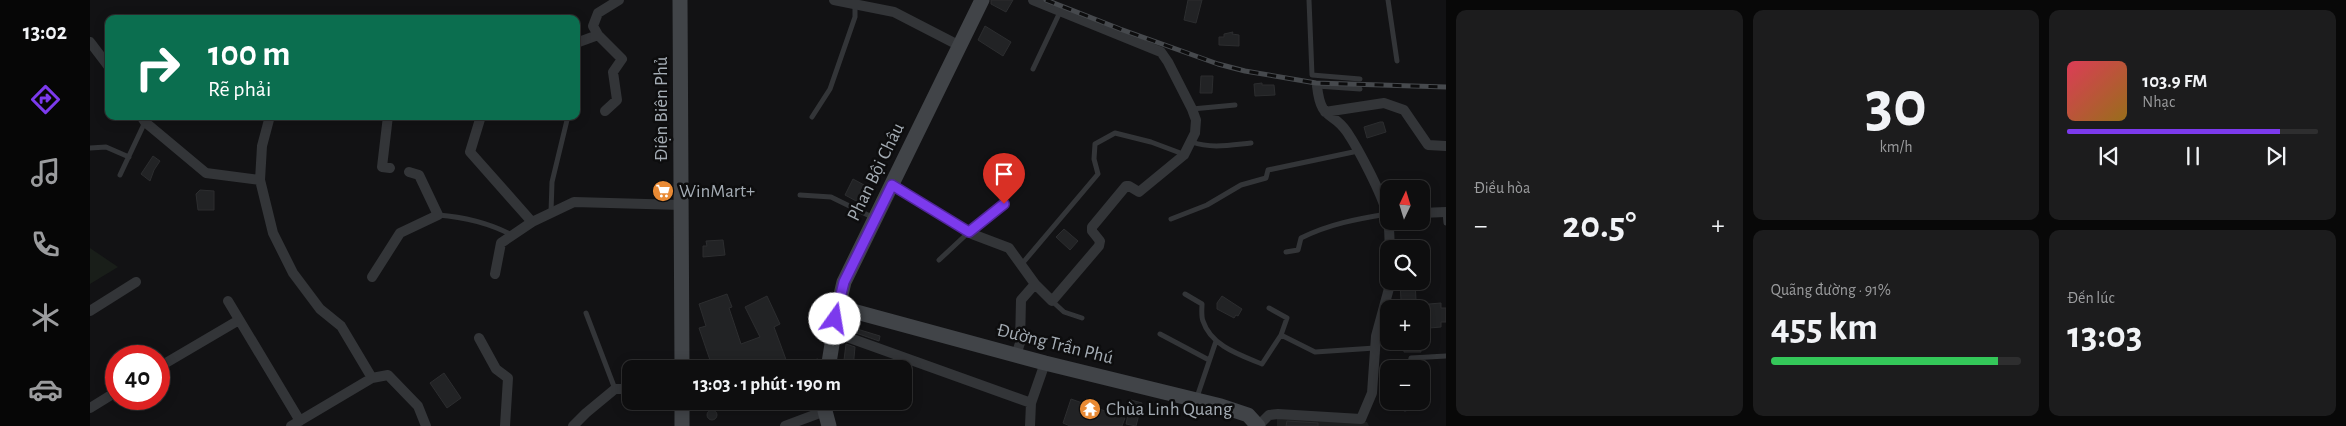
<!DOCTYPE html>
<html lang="vi">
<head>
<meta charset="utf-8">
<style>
	body { margin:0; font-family:"Alegreya Sans",sans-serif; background:#1c1c1d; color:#f1f3f6; height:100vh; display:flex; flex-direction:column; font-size:19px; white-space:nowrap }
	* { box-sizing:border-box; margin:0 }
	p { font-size:16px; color:#9b9c9e }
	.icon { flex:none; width:28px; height:28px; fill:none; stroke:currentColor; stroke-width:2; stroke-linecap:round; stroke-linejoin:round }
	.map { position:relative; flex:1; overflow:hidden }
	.side { display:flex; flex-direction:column; gap:10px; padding:10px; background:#080808; width:900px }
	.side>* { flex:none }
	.hud { position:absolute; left:15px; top:15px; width:475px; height:105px; border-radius:10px; box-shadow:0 2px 12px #0003,0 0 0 1px #2e2e2f; background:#0b6e4f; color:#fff; overflow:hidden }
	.needle { width:32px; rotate:4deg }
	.buttons { position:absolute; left:1290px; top:180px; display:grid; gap:10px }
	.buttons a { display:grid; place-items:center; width:50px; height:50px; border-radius:10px; background:#0e0e0f; box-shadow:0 2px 12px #0003,0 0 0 1px #2e2e2f; font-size:25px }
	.speed { position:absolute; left:15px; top:345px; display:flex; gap:10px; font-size:25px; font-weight:700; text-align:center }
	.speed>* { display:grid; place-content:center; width:65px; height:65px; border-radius:50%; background:#0e0e0f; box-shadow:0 2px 12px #0003,0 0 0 1px #2e2e2f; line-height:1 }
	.speed .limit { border:8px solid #d22; background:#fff; color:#111 }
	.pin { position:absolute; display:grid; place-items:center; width:42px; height:42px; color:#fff; margin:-51px -21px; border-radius:50% 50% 50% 0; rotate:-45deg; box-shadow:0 0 5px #0007 }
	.pin .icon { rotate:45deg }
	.me { position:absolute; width:55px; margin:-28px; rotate:13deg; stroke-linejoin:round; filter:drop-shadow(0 0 4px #0008) }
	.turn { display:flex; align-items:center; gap:18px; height:105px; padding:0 20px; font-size:22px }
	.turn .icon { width:65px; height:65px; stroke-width:2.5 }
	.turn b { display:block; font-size:35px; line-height:42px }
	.big { font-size:38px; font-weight:700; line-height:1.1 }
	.side .widget { flex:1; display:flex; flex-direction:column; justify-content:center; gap:8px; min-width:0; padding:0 18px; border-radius:10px; background:#1c1c1d }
	.side .dial { align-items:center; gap:0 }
	.dial b { font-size:65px; line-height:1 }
	.song { display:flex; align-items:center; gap:15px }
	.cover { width:60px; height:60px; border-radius:8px; background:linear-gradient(135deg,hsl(350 70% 55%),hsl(40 70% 35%)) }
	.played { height:5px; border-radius:2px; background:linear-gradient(90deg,#7c3aed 85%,#2e2e2f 85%) }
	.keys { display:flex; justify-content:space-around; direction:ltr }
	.heat { display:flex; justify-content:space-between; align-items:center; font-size:28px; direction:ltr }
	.charge { height:8px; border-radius:4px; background:linear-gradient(90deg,#34c759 91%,#2e2e2f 0) }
	.side .tiles { flex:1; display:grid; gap:10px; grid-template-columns:repeat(3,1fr) }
	.widget:first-child { grid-row:span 2 }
	.trip { position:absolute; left:532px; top:360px; width:290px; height:50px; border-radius:10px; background:#0e0e0f; box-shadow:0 2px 12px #0003,0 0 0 1px #2e2e2f; font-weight:700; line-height:50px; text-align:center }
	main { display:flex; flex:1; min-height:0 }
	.menu { display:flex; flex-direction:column; width:90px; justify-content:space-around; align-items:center; background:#060606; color:#9b9c9e }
	.menu .icon { width:35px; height:35px }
	.menu .active { color:#7c3aed }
	.menu b { font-size:22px; color:#f1f3f6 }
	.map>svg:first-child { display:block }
</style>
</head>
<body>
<main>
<nav class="menu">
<b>13:02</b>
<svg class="icon active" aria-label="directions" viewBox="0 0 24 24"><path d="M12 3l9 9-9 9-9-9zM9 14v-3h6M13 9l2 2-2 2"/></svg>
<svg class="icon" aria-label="music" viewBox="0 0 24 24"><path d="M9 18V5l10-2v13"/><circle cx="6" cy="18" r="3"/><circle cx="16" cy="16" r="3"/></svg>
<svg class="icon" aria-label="phone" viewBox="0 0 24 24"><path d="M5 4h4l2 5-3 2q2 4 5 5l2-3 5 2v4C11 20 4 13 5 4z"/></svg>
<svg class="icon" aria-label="climate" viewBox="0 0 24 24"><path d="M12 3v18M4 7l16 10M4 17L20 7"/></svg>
<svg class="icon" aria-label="car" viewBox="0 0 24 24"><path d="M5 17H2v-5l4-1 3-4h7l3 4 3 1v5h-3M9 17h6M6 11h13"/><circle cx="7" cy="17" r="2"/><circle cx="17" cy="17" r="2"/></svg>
</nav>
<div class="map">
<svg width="1356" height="426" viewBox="0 0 1356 426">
	<rect width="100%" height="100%" fill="#121214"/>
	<path fill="#1e1f20" d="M 1187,416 L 1277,422 L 1279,426 L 1187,426 Z"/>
	<path fill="#191e19" d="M 0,248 L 28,267 L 0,284 Z"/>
	<path fill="#222325" stroke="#2c2d2f" d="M 901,0 L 923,0 L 916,12 L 901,4 Z
		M 1098,0 L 1112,0 L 1106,23 L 1094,20 Z
		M 895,26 L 921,42 L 913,56 L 888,40 Z
		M 1143,32 L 1142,34 L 1149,35 L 1149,46 L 1129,45 L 1129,37 L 1134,37 L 1134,34 Z
		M 1111,76 L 1123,76 L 1122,93 L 1110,93 Z
		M 1172,83 L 1172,85 L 1184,85 L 1185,95 L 1165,96 L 1164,84 Z
		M 1290,122 L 1293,122 L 1296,132 L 1277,138 L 1274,127 Z
		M 63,156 L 70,161 L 64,170 L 60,181 L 51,174 Z
		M 763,179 L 776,186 L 768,202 L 755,195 Z
		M 110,190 L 124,191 L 124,210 L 108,210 L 106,194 Z
		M 974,229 L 988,241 L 980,250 L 966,237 Z
		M 633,240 L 635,255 L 613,257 L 613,246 L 617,246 L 616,241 Z
		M 1310,281 L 1325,281 L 1326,300 L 1311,301 Z
		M 637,294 L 642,307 L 639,308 L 651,344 L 670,337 L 655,307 L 677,296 L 690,324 L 684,327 L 698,365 L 728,359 L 729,369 L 623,369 L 609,328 L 616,326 L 609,304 Z
		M 1132,296 L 1152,309 L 1148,316 L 1146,315 L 1144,318 L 1127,309 L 1127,303 Z
		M 1351,303 L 1351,308 L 1356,308 L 1356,322 L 1351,322 L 1351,327 L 1339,328 L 1339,304 Z
		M 767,329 L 790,336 L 789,341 L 766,333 Z
		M 1313,341 L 1330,341 L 1331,352 L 1314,352 Z
		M 756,344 L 765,347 L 763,369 L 753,368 Z
		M 354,373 L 371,398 L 357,408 L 340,383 Z
		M 981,399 L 1035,418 L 1032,426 L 980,426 L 973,423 Z
		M 1041,400 L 1052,403 L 1046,426 L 1036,424 Z
		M617 415a5 5 0 1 1 10 0a5 5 0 1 1-10 0Z
		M 1197,421 L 1228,423 L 1228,426 L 1196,426 Z"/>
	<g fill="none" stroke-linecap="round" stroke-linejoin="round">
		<path stroke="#333538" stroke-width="5" d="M 1219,0 L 1222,75 L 1270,79
			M 1298,0 L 1307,61
			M 943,69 L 970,12
			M 1227,86 L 1270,89
			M 1102,109 L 1145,105
			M 722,117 L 740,89 L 765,17 L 765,5
			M 1102,142 C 1121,149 1141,145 1161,143
			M 0,148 L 16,147 L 39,157
			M 30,175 L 55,122
			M 710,195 L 741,197 L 784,218
			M 461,212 L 462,182 L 478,116
			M 1355,212 L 1356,223
			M 348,215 C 374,217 399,223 422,235
			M 1081,219 L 1117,205 L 1151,185 L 1176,178 L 1178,170 L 1268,151
			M 1196,252 L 1208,250 L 1211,238 C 1239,224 1267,219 1297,214
			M 849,260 L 879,232 L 914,204 L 908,192 L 920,172
			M 931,265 L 1008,174 L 1004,159 L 1005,144 L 1025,133 L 1061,142 L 1093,154
			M 1095,294 L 1112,304 C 1112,309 1111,316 1113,321 C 1121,346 1150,355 1172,364 L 1191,335 L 1197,318 L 1179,308
			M 962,301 L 974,312 L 992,318
			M 496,313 L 525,389
			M 1070,334 L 1119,360
			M 1191,335 L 1225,352 L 1285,348
			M 1319,369 L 1321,358 L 1356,356
			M 1107,397 L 1126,341
			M 1315,409 L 1316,401"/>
		<path stroke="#333538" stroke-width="10" d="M 744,0 L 804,12 L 870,46
			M 508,35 L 532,59 L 523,72 L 527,100 L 515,111
			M 0,42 L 19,67
			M 486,43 L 508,35 L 503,26 L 508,13 L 529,0
			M 1227,86 C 1231,122 1242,110 1257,132 C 1269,150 1292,194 1297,214 C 1300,225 1299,238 1300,249
			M 1235,112 L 1294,103 L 1314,110 L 1338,145 L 1356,146
			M 51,116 L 55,122 L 116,173 L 170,180 L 172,146 L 180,116
			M 298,116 L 292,167 L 300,168
			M 391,116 L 380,152 L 442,222
			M 170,180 L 183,233 L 203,273 L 230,309 L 251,326 L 282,378
			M 801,185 L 882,234 L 919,248 L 945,284 L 962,301 L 1009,246 L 1010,241 L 1002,231 L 1002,227 L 1036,186 L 1039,186 L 1049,192 L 1094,155 L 1105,133 L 1106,120 L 1102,109 L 1078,62 L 1071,52 L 943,0
			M 1331,213 L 1356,212
			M 405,274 L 411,243 L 442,222 L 484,202 L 592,205
			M 282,277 L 310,233 L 348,215 L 329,175 L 319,172
			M 138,301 L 210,421
			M 0,311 L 46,282
			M 743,332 L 941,403 L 955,363
			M 389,338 L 406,369 L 418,378 L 415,426
			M 926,355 L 930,343 L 931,300 L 945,284
			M 69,367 L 149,320
			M 0,408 L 26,392
			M 201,426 L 282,378 L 298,375 L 328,406 L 336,426
			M 483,426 L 496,413 L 525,389 L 541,389
			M 695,426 L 735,411
			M 940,426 L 941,403
			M 1168,426 L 1179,415 L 1188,414 L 1271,419 L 1282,393 L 1286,336 L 1301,281"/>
		<path stroke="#414448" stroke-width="15" d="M 590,0 L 592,369
			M 748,307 L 955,363 L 1131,406 L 1158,415 L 1168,426
			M 738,369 L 748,307 L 754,282 L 892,0
			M 592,401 L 592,426
			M 736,401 L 735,411 L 739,426"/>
		<g stroke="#46494d" stroke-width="5">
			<path id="rail" d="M 956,0 L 1030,29 L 1128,64 L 1155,71 L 1226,83 L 1356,87"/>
		</g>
		<use href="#rail" stroke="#0d0d0e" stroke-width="3" stroke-dasharray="9" stroke-linecap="butt"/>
	</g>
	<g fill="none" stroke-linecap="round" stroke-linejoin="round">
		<g stroke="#51269a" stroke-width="12">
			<path id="route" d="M 745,319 L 754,282 L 802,185 L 879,232 L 914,204"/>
		</g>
		<use href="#route" stroke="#7c3aed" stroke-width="9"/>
	</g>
	<defs>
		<g id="supermarket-disc" transform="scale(1.125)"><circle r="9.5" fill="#e98a34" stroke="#0d0d0e"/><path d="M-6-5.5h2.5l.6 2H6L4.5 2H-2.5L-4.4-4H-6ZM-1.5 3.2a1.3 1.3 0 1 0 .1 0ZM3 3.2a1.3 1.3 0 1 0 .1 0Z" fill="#fff"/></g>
		<g id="temple-disc" transform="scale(1.125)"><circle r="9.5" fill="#e98a34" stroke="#0d0d0e"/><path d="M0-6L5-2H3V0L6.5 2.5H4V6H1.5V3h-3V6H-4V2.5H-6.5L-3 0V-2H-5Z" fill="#fff"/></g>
	</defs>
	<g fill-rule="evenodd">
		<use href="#supermarket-disc" x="573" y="191"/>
		<use href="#temple-disc" x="1000" y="409"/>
	</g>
	<g text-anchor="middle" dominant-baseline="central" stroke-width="5" stroke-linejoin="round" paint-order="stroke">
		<g font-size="19" fill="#a4acb4" stroke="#0d0d0e">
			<text transform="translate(571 109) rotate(-90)">Điện Biên Phủ</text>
			<text transform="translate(786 172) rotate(-64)">Phan Bội Châu</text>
			<text transform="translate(965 344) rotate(14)">Đường Trần Phú</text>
		</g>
		<g font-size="19" fill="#a4acb4" stroke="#0d0d0e" text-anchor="start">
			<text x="589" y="191">WinMart+</text>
			<text x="1016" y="409">Chùa Linh Quang</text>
		</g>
	</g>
</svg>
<div class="buttons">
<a><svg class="needle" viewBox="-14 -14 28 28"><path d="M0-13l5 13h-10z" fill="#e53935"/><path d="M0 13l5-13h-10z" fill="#9b9c9e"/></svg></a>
<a><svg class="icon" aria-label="search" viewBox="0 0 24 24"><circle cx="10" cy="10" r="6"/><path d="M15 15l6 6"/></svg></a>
<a>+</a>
<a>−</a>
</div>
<div class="speed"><div class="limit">40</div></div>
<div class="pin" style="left:914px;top:204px;background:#d93025"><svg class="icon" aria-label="arrive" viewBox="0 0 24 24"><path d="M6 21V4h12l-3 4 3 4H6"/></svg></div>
<svg class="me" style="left:745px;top:319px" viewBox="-20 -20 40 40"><circle r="19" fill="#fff"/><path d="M0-13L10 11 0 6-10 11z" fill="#7c3aed"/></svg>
<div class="trip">13:03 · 1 phút · 190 m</div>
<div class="hud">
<div class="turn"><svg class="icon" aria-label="right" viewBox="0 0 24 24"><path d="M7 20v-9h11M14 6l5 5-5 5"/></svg><div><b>100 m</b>Rẽ phải</div></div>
</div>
</div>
<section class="side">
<div class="tiles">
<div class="widget"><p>Điều hòa</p>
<div class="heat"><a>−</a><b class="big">20.5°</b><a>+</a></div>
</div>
<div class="widget dial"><b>30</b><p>km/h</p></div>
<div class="widget">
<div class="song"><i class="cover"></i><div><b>103.9 FM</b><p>Nhạc</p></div></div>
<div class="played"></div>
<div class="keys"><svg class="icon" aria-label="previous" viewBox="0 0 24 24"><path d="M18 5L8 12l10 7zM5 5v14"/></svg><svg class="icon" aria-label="pause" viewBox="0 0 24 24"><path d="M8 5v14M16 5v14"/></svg><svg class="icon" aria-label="next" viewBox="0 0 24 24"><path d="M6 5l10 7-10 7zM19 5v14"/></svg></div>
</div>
<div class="widget"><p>Quãng đường · 91%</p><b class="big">455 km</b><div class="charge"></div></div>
<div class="widget"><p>Đến lúc</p><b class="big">13:03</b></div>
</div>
</section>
</main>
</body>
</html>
